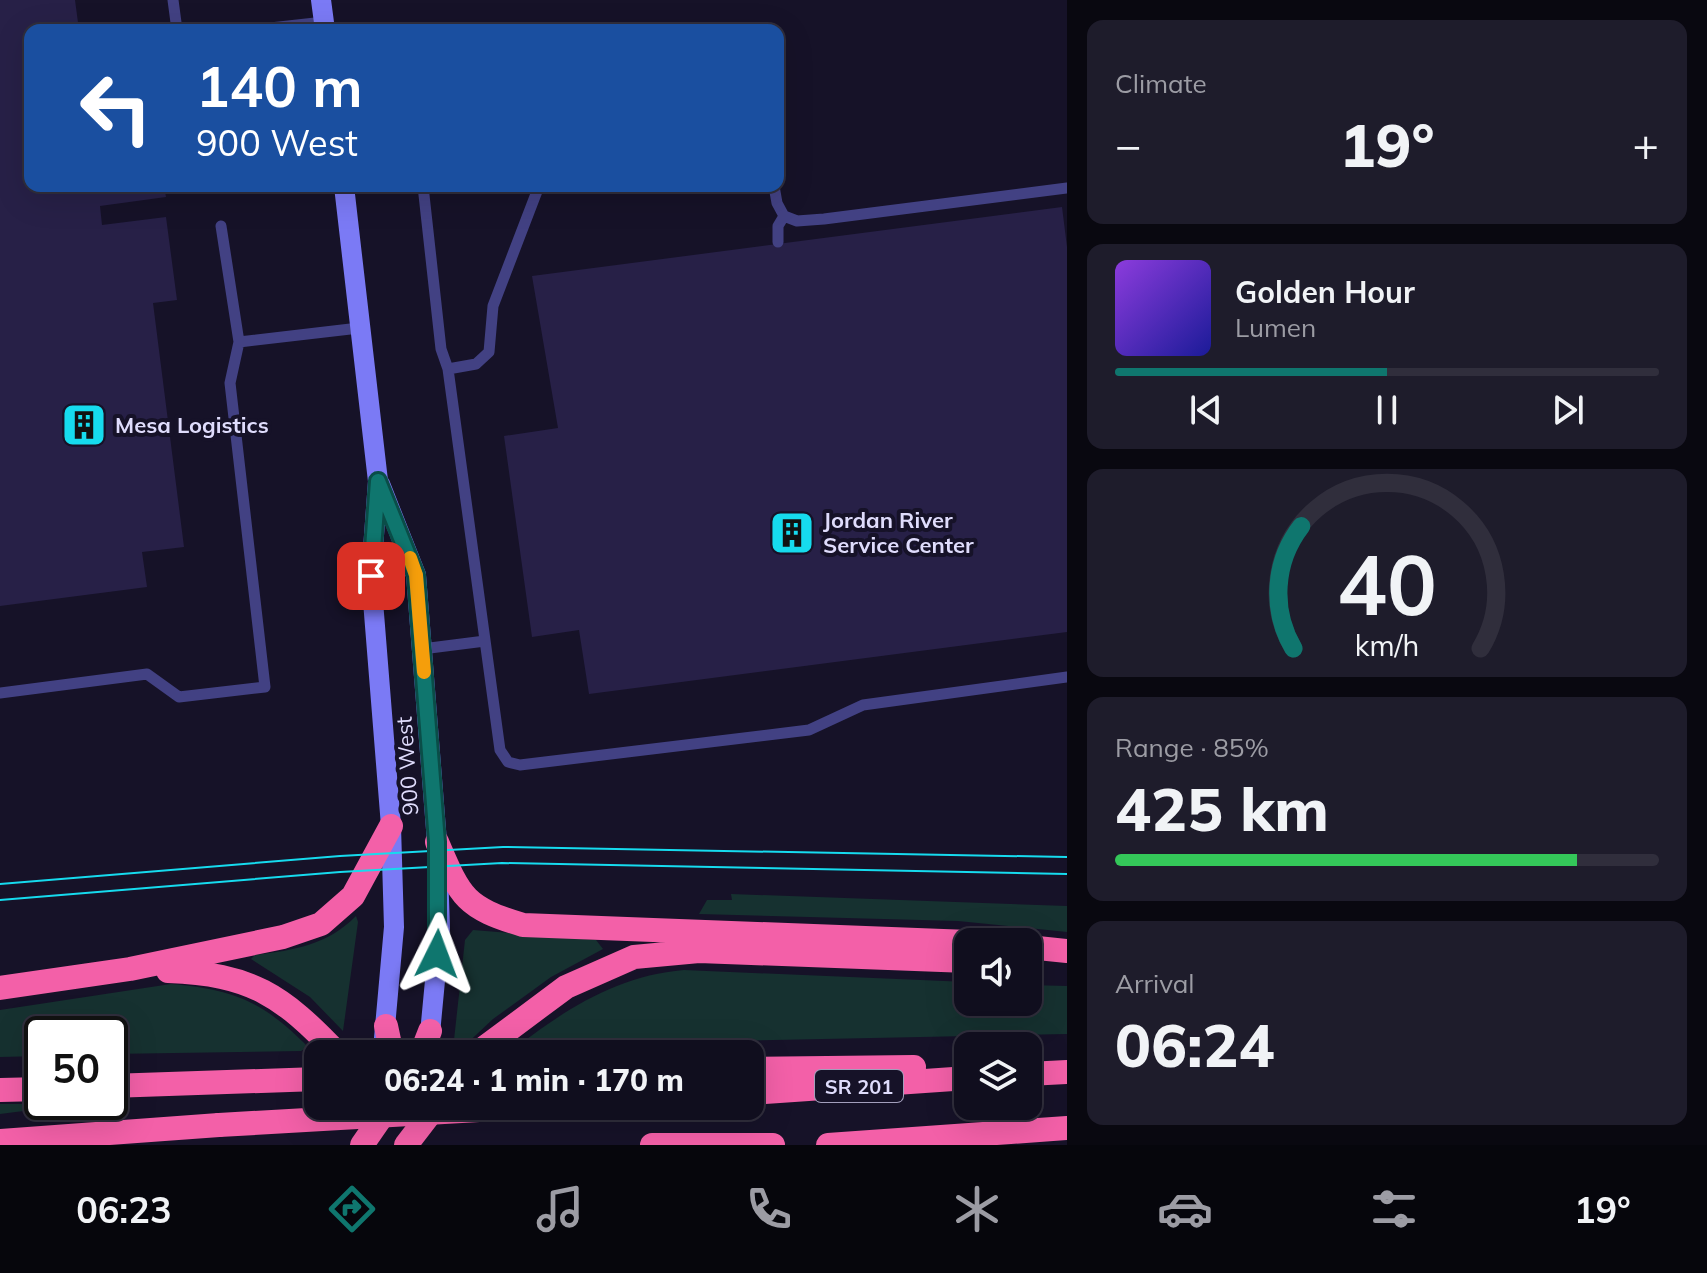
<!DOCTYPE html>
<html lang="en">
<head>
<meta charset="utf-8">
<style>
	body { margin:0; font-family:Mulish,sans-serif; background:#1e1c2b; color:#f1f3f6; height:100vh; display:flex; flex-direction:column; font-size:30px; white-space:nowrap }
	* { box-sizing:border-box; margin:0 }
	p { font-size:26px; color:#9c9ca4 }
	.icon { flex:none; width:44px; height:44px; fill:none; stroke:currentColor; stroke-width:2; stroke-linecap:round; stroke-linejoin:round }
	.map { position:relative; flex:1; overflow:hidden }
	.panel { display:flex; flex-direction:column; gap:20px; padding:20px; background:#090810; width:640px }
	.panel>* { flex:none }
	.top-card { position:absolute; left:24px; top:24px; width:760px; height:168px; border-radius:16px; box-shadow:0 8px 32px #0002,0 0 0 2px #302e3c; background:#1a4fa0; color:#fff; overflow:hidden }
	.buttons { position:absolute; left:954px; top:928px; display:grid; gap:16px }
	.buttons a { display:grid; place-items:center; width:88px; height:88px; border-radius:16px; background:#100e1e; box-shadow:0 8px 32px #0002,0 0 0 2px #302e3c; font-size:40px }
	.speed { position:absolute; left:24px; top:1016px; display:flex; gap:16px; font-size:40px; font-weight:700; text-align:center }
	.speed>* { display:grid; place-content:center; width:104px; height:104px; border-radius:50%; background:#100e1e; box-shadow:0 8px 32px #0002,0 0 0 2px #302e3c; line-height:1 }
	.speed .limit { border:4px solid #111; border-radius:12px; background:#fff; color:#111 }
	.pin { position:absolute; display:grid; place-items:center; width:68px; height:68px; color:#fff; margin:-34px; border-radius:16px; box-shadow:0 4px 12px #0006 }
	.me { position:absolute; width:88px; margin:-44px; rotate:3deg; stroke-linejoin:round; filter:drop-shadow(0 0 6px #0008) }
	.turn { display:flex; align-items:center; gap:28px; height:168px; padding:0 40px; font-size:36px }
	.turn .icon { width:104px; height:104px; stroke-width:2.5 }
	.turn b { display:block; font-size:56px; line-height:68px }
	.big { font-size:60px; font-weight:800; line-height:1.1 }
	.panel .tile { flex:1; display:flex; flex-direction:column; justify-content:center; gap:12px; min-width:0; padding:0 28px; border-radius:16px; background:#1e1c2b }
	.panel .dial { align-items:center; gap:0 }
	.dial svg { height:208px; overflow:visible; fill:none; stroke:#302e3c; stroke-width:7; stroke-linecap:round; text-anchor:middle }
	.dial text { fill:#f1f3f6; stroke:none }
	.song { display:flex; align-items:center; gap:24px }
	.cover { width:96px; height:96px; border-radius:12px; background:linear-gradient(135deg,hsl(270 70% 55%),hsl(240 70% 35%)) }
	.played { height:8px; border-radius:4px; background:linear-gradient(90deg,#0f766e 50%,#302e3c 50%) }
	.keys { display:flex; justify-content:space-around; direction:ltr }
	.heat { display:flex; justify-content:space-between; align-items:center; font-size:44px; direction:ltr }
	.charge { height:12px; border-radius:6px; background:linear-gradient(90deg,#34c759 85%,#302e3c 0) }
	.trip { position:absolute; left:304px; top:1040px; width:460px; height:80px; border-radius:16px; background:#100e1e; box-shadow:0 8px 32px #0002,0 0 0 2px #302e3c; font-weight:800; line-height:80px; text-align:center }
	.menu { display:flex; height:128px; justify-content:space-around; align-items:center; background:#06060c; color:#9c9ca4 }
	.menu .icon { width:56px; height:56px }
	.menu .selected { color:#0f766e }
	.menu b { font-size:36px; color:#f1f3f6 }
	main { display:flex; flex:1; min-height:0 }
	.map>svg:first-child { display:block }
</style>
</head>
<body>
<main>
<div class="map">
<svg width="1067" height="1145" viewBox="0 0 1067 1145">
	<rect width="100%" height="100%" fill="#161228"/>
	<path fill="#163130" d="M 731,894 L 1067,906 L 1067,932 L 958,921 L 699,914 L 707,900 L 732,900 Z
		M 356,916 L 358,922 L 343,1031 L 310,997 L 251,959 L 255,955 C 295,950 327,945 356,916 Z
		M 473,930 L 596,940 L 603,949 L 551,977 L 493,1019 L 460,1050 L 453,1049 L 465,940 Z
		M 684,970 L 968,982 L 968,1002 L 1028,1002 L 1028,985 L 1067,986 L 1067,1034 L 525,1045 L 523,1042 C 572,1005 622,975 684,970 Z
		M 171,984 C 233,989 264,1002 308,1047 L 301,1051 L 110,1054 L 110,1034 L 42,1034 L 42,1056 L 0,1057 L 0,1010 Z
		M 0,1104 L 38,1104 L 39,1109 L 0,1114 Z"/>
	<path fill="#272047" d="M 0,0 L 75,0 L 79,30 L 30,30 L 30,186 L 164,186 L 166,197 L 100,206 L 102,225 L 166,217 L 177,300 L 153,303 L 184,547 L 142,552 L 147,587 L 0,606 Z
		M 1062,207 L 1067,247 L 1067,632 L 589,694 L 579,630 L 532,637 L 504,436 L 558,428 L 532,276 Z"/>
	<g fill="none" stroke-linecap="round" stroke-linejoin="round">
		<path stroke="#424183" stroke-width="11" d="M 173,0 L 177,30
			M 251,30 L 324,22
			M 423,186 L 441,349 L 448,369 L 500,750 L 508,762 L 520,765 L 809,730 L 863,705 L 1067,677
			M 774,186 L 777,203 L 784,216 L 778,226 L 778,242
			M 784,216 L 797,221 L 824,219 L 1067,188
			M 221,226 L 239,342
			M 448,369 L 476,364 L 489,352 L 493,306 L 539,186
			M 422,649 L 485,641
			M 0,693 L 147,674 L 179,697 L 265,687 L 230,383 L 239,342 L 359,328"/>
		<path stroke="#7b7af5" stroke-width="20" d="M 321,0 L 325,30
			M 344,186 L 378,481 L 371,576 L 391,826 L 394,927 L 384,1038
			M 380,484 L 416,575 L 437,842 L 440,928 L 429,1044"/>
		<path stroke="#f360a8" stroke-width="24" d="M 437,842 C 461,898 464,907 523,925 L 969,942
			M 1028,947 L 1067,951
			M 168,971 C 251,974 282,995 338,1054
			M 0,988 L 130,969 L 283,937 L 321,924 L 353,896 L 391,826
			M 386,1026 L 392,1054
			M 421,1054 L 430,1031
			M 476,1054 L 566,987 L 634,957 L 699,951 L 968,961
			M 750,1069 L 914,1067
			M 1028,1074 L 1067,1072
			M 110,1086 L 318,1079
			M 0,1090 L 42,1089
			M 750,1093 L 968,1078
			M 0,1141 L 219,1125
			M 362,1145 L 389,1106
			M 406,1145 L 436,1106
			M 652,1145 L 773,1145
			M 828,1145 L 1067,1128"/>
		<path stroke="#16dbee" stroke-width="2" d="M 0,884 L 340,856 L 503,847 L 1067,857
			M 0,900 L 340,872 L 502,863 L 1067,874"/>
		<path stroke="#f360a8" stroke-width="24" d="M 219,1125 L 551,1106"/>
	</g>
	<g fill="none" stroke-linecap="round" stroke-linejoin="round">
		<g stroke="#0a4d48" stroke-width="20">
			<path id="route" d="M 371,576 L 378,481 L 416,575 L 437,842 L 437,954"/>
		</g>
		<use href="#route" stroke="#0f766e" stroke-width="14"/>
		<path stroke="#f59e0b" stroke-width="14" d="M 410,558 L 416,575 L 424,672"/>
	</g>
	<defs>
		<g id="building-square" transform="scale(2.3)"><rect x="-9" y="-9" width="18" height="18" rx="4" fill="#16dbee" stroke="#161228"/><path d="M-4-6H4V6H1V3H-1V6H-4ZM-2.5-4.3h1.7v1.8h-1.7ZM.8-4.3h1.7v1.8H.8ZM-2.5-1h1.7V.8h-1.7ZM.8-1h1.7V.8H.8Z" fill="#111"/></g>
	</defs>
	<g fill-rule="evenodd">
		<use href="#building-square" x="84" y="425"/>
		<use href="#building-square" x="792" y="533"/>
	</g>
	<g text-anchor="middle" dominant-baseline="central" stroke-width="8" stroke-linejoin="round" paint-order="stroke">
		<rect fill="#161228" stroke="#a39fbc" stroke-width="2" x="815" y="1070" width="88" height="32" rx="6"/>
		<g font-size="20" font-weight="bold" fill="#dfdcfc">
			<text x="859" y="1086">SR 201</text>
		</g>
		<g font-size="22" font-weight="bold" fill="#dfdcfc" stroke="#161228" text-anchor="start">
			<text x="115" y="425">Mesa Logistics</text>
			<text x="823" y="520">Jordan River<tspan x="823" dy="25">Service Center</tspan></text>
		</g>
		<g font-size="22" fill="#dfdcfc" stroke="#161228">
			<text transform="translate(407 766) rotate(-94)">900 West</text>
		</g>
	</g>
</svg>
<div class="buttons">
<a><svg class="icon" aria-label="sound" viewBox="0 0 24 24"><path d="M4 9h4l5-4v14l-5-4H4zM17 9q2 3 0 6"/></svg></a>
<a><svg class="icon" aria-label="layers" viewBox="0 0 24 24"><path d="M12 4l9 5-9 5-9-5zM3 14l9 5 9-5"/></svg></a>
</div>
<div class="speed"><div class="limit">50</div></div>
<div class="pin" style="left:371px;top:576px;background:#d93025"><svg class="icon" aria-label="arrive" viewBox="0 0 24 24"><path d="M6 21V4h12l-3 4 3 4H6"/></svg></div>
<svg class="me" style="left:437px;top:954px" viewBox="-20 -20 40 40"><path d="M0-17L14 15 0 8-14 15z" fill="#0f766e" stroke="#fff" stroke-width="4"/></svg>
<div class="trip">06:24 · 1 min · 170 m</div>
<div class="top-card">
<div class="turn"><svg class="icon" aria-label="left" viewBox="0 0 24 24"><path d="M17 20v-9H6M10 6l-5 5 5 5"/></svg><div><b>140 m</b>900 West</div></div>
</div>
</div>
<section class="panel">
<div class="tile"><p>Climate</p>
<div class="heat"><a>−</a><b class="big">19°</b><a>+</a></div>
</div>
<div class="tile">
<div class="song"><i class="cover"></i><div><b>Golden Hour</b><p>Lumen</p></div></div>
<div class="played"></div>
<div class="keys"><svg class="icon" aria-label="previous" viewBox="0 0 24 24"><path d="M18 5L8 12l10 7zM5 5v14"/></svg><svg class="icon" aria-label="pause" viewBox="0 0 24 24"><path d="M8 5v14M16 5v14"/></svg><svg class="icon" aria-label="next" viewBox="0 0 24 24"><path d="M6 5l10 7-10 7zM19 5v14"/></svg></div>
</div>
<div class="tile dial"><svg viewBox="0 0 100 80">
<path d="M14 69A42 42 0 1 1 86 69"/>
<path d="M14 69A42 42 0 0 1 17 22" stroke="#0f766e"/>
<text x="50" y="56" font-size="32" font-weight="700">40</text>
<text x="50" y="72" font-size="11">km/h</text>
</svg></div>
<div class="tile"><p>Range · 85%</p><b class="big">425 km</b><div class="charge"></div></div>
<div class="tile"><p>Arrival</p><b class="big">06:24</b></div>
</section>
</main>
<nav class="menu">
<b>06:23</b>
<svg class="icon selected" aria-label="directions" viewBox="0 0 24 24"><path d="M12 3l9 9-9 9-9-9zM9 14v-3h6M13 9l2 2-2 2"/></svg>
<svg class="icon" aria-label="music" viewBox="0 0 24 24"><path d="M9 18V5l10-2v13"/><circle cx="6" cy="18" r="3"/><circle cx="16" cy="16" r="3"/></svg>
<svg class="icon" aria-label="phone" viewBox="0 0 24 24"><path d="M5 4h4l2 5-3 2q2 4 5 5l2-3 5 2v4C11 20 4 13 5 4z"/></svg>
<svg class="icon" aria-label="climate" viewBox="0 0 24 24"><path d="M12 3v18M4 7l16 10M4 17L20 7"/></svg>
<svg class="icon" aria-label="car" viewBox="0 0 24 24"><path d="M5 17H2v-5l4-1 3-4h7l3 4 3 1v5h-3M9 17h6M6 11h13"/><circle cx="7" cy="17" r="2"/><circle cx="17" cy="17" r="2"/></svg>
<svg class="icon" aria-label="filters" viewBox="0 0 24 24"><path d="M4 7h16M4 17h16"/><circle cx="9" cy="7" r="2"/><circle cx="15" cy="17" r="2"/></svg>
<b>19°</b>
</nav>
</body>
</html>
